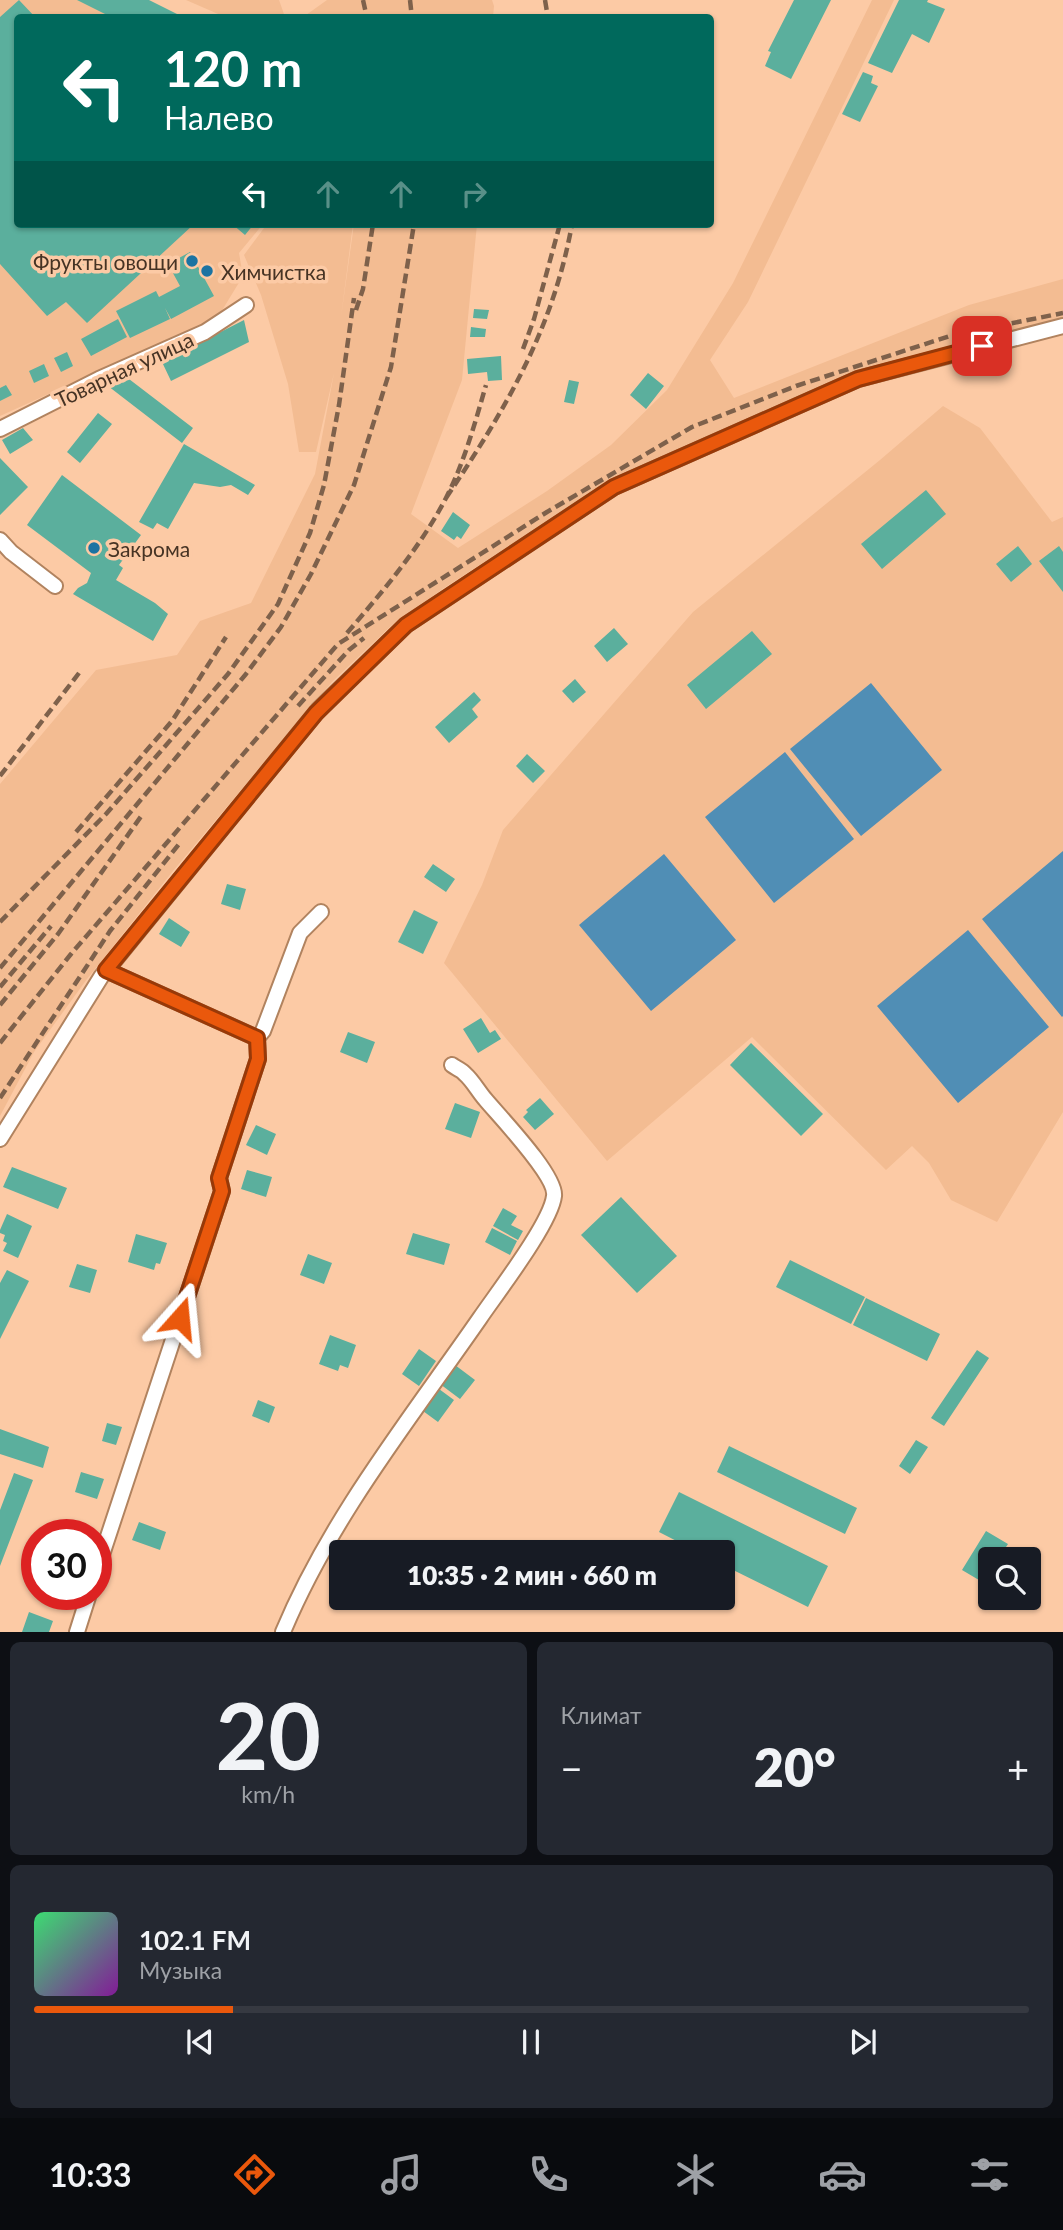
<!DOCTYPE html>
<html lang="ru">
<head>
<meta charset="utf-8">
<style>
	body { margin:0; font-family:Lato,sans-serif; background:#242831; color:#f1f3f6; height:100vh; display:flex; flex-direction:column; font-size:26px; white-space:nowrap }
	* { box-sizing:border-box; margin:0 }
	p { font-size:23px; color:#9ea1a6 }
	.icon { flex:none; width:38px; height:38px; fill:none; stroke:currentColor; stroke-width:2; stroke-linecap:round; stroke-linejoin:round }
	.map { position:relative; height:1632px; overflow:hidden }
	.drawer { display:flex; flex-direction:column; gap:10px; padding:10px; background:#0d0f14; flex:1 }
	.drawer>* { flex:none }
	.guide { position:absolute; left:14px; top:14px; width:700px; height:214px; border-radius:7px; box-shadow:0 2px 5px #0004; background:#00695c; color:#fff; overflow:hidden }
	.buttons { position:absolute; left:978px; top:1547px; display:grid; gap:14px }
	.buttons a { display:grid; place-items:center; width:63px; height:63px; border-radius:7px; background:#171b24; box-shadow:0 2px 5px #0004; font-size:35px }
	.speed { position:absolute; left:21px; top:1519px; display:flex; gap:14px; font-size:35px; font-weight:700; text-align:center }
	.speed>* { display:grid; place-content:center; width:91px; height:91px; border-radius:50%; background:#171b24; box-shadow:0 2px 5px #0004; line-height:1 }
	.speed .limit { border:10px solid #d22; background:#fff; color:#111 }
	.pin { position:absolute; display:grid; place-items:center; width:60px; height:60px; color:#fff; margin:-30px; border-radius:14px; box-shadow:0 4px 10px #0006 }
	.me { position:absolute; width:77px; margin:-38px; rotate:18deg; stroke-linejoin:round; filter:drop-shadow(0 0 5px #0008) }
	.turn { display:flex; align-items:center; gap:24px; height:147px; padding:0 35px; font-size:32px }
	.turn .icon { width:91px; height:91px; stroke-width:2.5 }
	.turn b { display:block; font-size:49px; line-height:60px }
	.lanes { display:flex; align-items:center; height:66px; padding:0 35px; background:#0003; justify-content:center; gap:35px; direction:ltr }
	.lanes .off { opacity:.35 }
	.big { font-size:52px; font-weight:800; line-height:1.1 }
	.drawer .card { flex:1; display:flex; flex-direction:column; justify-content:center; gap:10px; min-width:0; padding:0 24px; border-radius:10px; background:#242831 }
	.drawer .dial { align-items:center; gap:0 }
	.dial b { font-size:91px; line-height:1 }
	.song { display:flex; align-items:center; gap:21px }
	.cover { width:84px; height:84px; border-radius:10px; background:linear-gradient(135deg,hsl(140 70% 55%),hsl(290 70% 35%)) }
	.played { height:7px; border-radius:4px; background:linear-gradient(90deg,#ea580c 20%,#363941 20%) }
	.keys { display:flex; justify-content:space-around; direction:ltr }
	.heat { display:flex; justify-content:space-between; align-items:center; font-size:38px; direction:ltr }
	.drawer .tiles { flex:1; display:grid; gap:10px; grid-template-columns:1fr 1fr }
	.card:last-child { grid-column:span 2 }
	.trip { position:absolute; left:329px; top:1540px; width:406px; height:70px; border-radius:7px; background:#171b24; box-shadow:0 2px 5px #0004; font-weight:800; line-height:70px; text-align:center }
	.tab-bar { display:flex; height:112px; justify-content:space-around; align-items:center; background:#090b0e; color:#9ea1a6 }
	.tab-bar .icon { width:49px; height:49px }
	.tab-bar .active { color:#ea580c }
	.tab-bar b { font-size:32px; color:#f1f3f6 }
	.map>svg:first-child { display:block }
</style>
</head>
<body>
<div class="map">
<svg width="1063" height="1632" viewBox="0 0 1063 1632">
	<rect width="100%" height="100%" fill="#fccaa5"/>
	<path fill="#f3bc92" d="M 0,0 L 136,0 L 176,17 L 18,18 L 18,224 L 263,224 L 239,253 L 243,276 L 218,317 L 0,416 Z
		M 186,0 L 279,0 L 285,17 L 225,17 Z
		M 327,0 L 492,0 L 494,6 L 493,17 L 306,17 L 306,15 Z
		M 872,0 L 894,0 L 748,302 L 710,360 L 734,398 L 969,305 L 1063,279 L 1063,320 L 881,366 L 689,445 L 526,535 L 444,588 L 390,627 L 332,682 L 173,871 L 87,979 L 34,1052 L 0,1116 L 0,784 L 96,670 L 177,655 L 200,621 L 251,603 L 315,474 L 334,373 L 316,452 L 299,452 L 288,384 L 261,295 L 244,255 L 267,224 L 353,224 L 341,317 L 354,224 L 477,224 L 462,380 L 411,514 L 458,548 L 547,491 L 611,445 L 667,390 L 733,283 Z
		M 943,406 L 980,428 L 1052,522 L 1063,517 L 1063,1112 L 997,1222 L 951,1200 L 929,1163 L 912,1146 L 886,1170 L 752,1037 L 607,1161 L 444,963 L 482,885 L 503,830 L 693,612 L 880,460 Z"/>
	<path fill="#508eb5" d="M 871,683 L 942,770 L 861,836 L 790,749 Z
		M 785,752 L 854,839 L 774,903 L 705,817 Z
		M 1063,851 L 1063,1016 L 1062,1017 L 982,919 Z
		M 664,854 L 736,940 L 651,1011 L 579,925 Z
		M 968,930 L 1049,1027 L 958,1103 L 877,1006 Z"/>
	<path fill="#5baf9d" d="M 19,0 L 36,18 L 18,18 L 18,224 L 193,225 L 87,323 L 66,302 L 47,316 L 0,264 L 0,17 Z
		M 77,0 L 149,0 L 185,18 L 113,18 Z
		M 794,0 L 831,0 L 791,79 L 765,66 L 771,52 L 768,51 Z
		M 899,0 L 928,0 L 927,2 L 945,9 L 929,43 L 912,34 L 892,73 L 868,63 Z
		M 863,72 L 873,76 L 871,83 L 878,86 L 860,122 L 842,114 Z
		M 232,224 L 254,224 L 245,235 Z
		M 190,252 L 214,296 L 171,319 L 165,308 L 170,319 L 130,338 L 116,311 L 156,291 L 159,297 L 180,286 L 168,264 Z
		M 474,309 L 489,310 L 487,319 L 473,318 Z
		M 118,319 L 127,337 L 91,356 L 81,339 Z
		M 244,320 L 249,342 L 171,381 L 162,362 Z
		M 471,327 L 486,329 L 485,337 L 470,337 Z
		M 67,352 L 73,366 L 61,372 L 54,358 Z
		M 501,356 L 502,380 L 488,381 L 487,372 L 468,374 L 467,359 Z
		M 44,364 L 49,376 L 34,383 L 29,371 Z
		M 648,373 L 664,386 L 646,409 L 630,395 Z
		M 129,379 L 193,428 L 182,443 L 108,386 Z
		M 569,380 L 579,382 L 574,404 L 564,402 Z
		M 6,385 L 12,395 L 0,401 L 0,388 Z
		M 98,413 L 112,424 L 80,463 L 67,452 Z
		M 23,428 L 33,440 L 10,454 L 2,440 Z
		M 184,444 L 255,485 L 248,495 L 231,485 L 220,487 L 194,483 L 168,529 L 157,523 L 153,529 L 139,522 Z
		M 0,458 L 28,487 L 0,515 Z
		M 62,475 L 141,535 L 119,565 L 123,568 L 116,580 L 155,603 L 168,614 L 153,641 L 73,594 L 78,588 L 87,583 L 91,573 L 27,525 Z
		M 926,490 L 946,514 L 882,569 L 861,544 Z
		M 453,512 L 470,525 L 461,539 L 457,536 L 454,540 L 441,531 Z
		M 1018,546 L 1032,564 L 1011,582 L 996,564 Z
		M 1059,546 L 1063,552 L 1063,592 L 1039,561 Z
		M 614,628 L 628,644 L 607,662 L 594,646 Z
		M 752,631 L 772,654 L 706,709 L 687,685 Z
		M 575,679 L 586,692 L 573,703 L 562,691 Z
		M 474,692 L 481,700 L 472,709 L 478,717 L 449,743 L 435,727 Z
		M 527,754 L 545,771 L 533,783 L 516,766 Z
		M 433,864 L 455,879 L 446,892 L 424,877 Z
		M 227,884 L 246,889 L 240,910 L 221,904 Z
		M 414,910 L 438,922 L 423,954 L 398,942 Z
		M 169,918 L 190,932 L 181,947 L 159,934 Z
		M 481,1018 L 490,1033 L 495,1030 L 501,1039 L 478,1053 L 463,1029 Z
		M 348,1032 L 375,1042 L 367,1063 L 340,1052 Z
		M 751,1043 L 823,1114 L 801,1136 L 730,1065 Z
		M 540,1098 L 554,1114 L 535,1130 L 523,1117 L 528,1112 L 526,1110 Z
		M 455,1103 L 480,1112 L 471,1138 L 445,1129 Z
		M 256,1125 L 276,1134 L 267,1155 L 246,1145 Z
		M 12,1167 L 67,1188 L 58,1209 L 3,1187 Z
		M 247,1170 L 272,1177 L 266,1197 L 241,1189 Z
		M 621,1197 L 677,1256 L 637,1293 L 581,1235 Z
		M 503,1208 L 517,1216 L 511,1225 L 523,1231 L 518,1240 L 493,1226 Z
		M 7,1214 L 32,1226 L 18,1258 L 3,1251 L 7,1243 L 3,1241 L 5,1235 L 0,1233 L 0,1230 Z
		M 492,1228 L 517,1241 L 510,1255 L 485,1242 Z
		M 413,1233 L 450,1244 L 444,1265 L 406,1254 Z
		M 136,1234 L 167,1243 L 160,1264 L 156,1263 L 154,1270 L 128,1262 Z
		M 308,1254 L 332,1263 L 324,1284 L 300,1275 Z
		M 790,1260 L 865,1297 L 851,1324 L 776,1287 Z
		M 77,1264 L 97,1270 L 90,1293 L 69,1287 Z
		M 7,1270 L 29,1281 L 0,1339 L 0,1283 Z
		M 866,1298 L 940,1334 L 927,1361 L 853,1325 Z
		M 330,1335 L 356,1345 L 348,1368 L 340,1365 L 338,1371 L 319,1364 Z
		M 419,1349 L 436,1361 L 419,1386 L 402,1374 Z
		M 977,1350 L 989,1358 L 944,1426 L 931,1418 Z
		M 455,1365 L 475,1380 L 460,1399 L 440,1384 Z
		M 439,1389 L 454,1400 L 438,1422 L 423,1411 Z
		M 258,1400 L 275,1407 L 269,1423 L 252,1416 Z
		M 107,1423 L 122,1427 L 116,1445 L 102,1441 Z
		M 0,1429 L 49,1447 L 43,1468 L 0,1454 Z
		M 916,1440 L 928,1447 L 910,1474 L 899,1466 Z
		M 729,1446 L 857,1508 L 845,1534 L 717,1472 Z
		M 81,1472 L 104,1479 L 97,1499 L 75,1492 Z
		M 14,1473 L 33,1480 L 0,1566 L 0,1510 Z
		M 679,1492 L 828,1566 L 808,1607 L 723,1565 L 723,1552 L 698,1552 L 659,1532 Z
		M 139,1522 L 166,1532 L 160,1550 L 132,1540 Z
		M 986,1531 L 1008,1544 L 998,1559 L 990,1559 L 990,1573 L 984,1583 L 962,1570 Z
		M 29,1612 L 53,1621 L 49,1632 L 22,1632 Z"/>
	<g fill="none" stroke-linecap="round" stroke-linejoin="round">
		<g stroke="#b1835f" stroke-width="18">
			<path id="street" d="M 0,429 L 99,379 L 205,332 L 246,305
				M 0,540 L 11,552 L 55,586
				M 106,970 L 257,1038
				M 0,1139 L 101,977 L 319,709 L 406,625 L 614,487 L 858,379 L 1063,326
				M 96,1573 L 222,1191 L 219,1178 L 258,1059 L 257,1038 L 263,1031 L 300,933 L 321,912
				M 77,1632 L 89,1594
				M 283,1632 C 331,1517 410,1419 480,1318 C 497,1293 551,1223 554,1196 C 557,1176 499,1116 485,1099 C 478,1091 473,1081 465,1074 C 462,1070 456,1068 452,1065"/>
		</g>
		<use href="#street" stroke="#fff" stroke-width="14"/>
		<path stroke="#7e614b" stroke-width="4.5" stroke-dasharray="10 5" stroke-linecap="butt" d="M 363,0 L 367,18
			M 410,0 L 412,18
			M 545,0 L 548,18
			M 356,310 L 363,289 L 373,224
			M 523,349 L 534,319 L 560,224
			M 446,498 C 505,410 553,330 572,224
			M 347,633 C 383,591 420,548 446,498 C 464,463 475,423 486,385
			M 298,706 L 349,650 L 364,638
			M 0,776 L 79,673
			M 76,832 L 172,721 L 226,637
			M 0,922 L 106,814 L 228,674 L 278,604 L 310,533 L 324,485 L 339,405 L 354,298
			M 0,968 L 246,674 L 281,627 L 311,574 L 354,485 L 391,367 L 414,224
			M 0,987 L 51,926
			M 0,1005 L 58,934 L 142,815
			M 0,1043 L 71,954 L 338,644 L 547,512 L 692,427 L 796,386 L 953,335 L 1063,313
			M 0,1098 L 110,931 L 179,844"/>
	</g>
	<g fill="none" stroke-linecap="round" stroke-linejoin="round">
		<g stroke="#983908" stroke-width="18">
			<path id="route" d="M 180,1318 L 222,1191 L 219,1178 L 258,1059 L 257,1038 L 106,970 L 316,713 L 406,625 L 614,487 L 858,379 L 982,346"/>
		</g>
		<use href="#route" stroke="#ea580c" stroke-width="12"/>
	</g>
	<g fill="#1b73a2" stroke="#fccaa5" stroke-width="2.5">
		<circle cx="192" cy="261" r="7"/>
		<circle cx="207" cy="271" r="7"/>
		<circle cx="94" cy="548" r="7"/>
	</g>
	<g text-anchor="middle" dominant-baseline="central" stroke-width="7" stroke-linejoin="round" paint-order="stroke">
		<g font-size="21" fill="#463324" stroke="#fccaa5" text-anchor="start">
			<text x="178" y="261" text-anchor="end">Фрукты овощи</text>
			<text x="221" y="271">Химчистка</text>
			<text x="108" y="548">Закрома</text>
		</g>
		<g font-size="21" fill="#463324" stroke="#fccaa5">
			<text transform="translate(124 369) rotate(-25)">Товарная улица</text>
		</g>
	</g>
</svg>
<div class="buttons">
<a><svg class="icon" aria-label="search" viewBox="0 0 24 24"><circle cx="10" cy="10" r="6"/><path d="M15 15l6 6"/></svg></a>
</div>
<div class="speed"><div class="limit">30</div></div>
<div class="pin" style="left:982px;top:346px;background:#d93025"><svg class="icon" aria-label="arrive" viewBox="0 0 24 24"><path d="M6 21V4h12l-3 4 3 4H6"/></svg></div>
<svg class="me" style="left:180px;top:1318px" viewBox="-20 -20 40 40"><path d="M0-17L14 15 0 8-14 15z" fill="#ea580c" stroke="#fff" stroke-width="4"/></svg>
<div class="trip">10:35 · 2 мин · 660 m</div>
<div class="guide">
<div class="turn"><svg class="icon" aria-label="left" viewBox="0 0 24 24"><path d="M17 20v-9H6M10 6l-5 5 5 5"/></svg><div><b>120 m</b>Налево</div></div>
<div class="lanes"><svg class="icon" aria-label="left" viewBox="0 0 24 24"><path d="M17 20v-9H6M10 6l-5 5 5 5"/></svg><svg class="icon off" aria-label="ahead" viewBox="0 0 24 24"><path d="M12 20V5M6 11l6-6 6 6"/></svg><svg class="icon off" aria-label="ahead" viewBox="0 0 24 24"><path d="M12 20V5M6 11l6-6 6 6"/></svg><svg class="icon off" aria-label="right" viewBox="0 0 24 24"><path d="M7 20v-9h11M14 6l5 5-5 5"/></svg></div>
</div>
</div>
<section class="drawer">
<div class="tiles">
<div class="card dial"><b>20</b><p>km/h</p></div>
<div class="card"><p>Климат</p>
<div class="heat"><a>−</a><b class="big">20°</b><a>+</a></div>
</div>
<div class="card">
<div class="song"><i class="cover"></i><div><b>102.1 FM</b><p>Музыка</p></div></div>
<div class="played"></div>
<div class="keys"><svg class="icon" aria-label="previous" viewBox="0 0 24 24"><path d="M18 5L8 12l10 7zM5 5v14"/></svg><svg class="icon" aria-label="pause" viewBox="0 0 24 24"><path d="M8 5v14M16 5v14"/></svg><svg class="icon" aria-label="next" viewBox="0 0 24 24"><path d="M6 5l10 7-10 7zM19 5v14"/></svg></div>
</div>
</div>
</section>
<nav class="tab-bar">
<b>10:33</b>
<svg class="icon active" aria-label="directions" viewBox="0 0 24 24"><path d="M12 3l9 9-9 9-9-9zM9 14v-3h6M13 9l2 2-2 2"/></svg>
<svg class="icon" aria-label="music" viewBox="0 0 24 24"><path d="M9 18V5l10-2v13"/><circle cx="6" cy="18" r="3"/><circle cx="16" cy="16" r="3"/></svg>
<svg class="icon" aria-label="phone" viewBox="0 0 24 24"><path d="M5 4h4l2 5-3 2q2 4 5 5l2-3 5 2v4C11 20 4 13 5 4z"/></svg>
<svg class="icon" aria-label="climate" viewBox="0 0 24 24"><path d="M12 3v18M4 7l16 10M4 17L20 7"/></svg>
<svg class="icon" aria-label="car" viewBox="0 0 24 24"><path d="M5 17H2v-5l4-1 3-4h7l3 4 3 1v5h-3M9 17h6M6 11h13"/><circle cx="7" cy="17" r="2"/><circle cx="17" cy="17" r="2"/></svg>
<svg class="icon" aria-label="filters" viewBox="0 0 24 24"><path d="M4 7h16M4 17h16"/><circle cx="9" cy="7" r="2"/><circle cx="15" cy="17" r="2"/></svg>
</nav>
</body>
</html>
